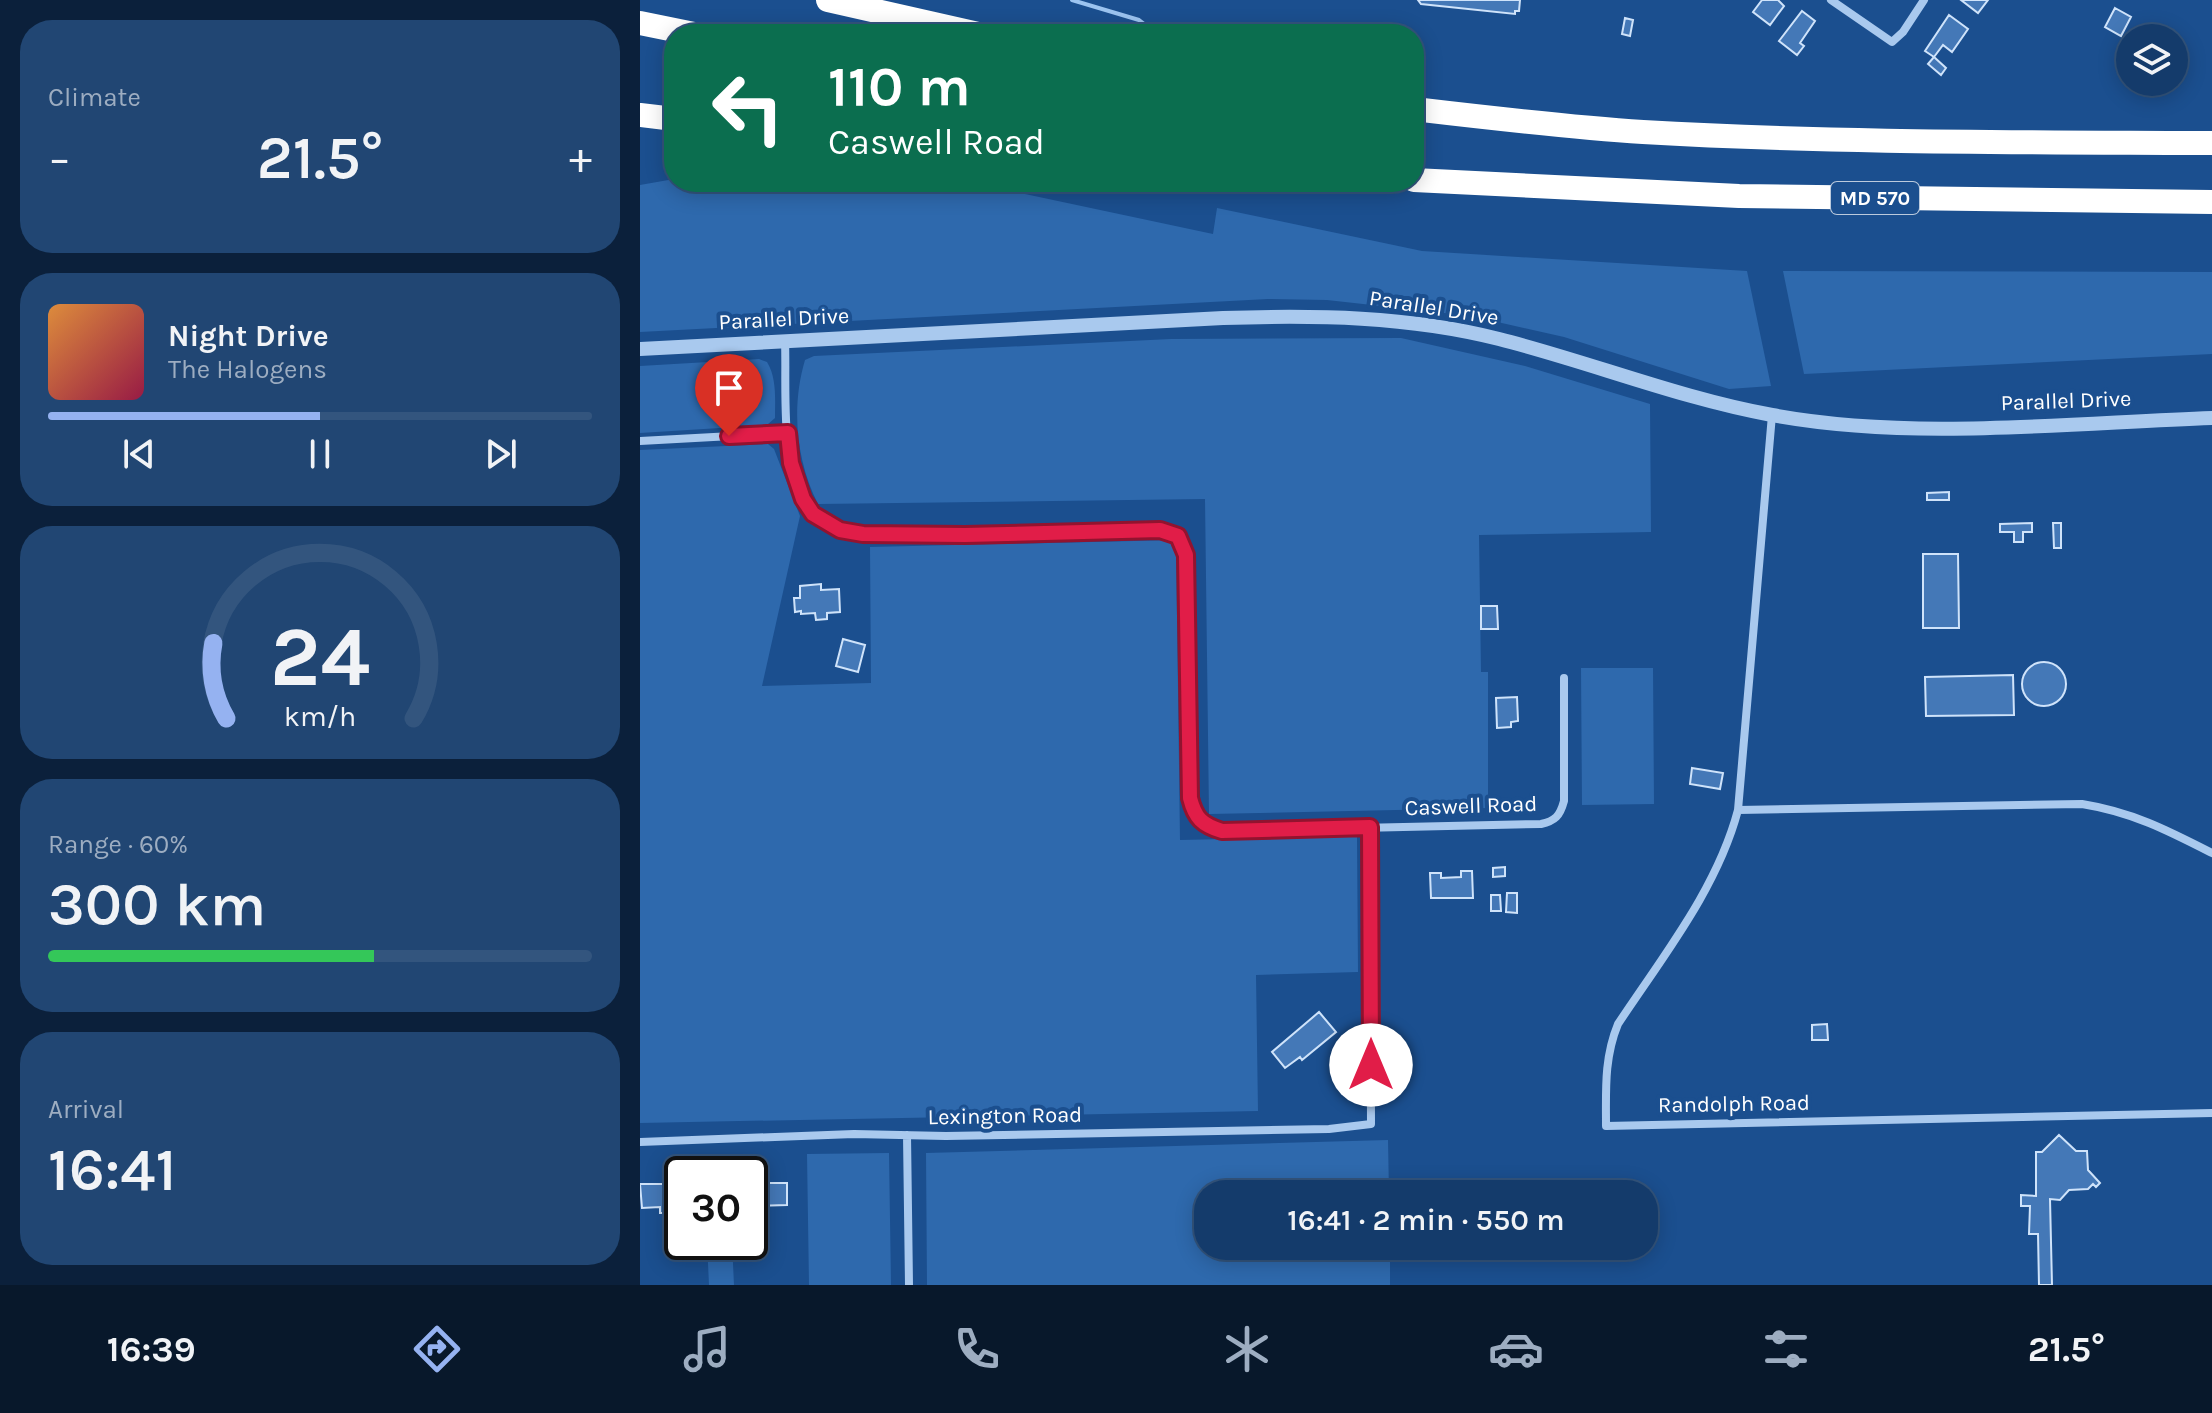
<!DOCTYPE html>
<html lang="en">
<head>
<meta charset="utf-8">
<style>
	body { margin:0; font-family:Karla,sans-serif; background:#214673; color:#f1f3f6; height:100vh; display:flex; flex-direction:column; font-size:30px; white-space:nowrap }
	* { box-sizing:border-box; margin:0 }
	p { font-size:26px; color:#9dadc1 }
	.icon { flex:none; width:44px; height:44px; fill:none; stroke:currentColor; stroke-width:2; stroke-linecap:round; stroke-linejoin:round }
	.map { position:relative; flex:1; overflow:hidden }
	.drawer { display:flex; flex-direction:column; gap:20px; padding:20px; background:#0b203b; width:640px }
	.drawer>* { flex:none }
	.guide { position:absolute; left:24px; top:24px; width:760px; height:168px; border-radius:32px; box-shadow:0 4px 20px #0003,0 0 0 2px #33557e; background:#0b6e4f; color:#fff; overflow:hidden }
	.buttons { position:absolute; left:1476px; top:24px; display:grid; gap:16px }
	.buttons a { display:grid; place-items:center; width:72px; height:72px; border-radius:50%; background:#143b6b; box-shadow:0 4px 20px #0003,0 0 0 2px #33557e; font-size:40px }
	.speed { position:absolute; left:24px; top:1156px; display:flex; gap:16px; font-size:40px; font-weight:700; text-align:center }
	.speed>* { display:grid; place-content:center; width:104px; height:104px; border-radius:50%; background:#143b6b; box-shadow:0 4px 20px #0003,0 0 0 2px #33557e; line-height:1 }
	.speed .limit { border:4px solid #111; border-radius:12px; background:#fff; color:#111 }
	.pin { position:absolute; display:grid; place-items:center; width:68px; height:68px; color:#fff; margin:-82px -34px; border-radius:50% 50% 50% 0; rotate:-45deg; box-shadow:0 0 8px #0007 }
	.pin .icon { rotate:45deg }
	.me { position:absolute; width:88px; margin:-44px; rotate:0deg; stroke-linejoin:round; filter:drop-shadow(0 0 6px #0008) }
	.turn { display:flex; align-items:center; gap:28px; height:168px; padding:0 32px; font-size:36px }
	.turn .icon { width:104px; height:104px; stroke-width:2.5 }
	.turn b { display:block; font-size:56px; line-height:68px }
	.big { font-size:60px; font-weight:600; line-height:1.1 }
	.drawer .tile { flex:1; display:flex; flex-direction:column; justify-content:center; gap:12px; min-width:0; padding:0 28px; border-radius:32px; background:#214673 }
	.drawer .dial { align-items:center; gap:0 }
	.dial svg { height:208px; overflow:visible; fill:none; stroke:#33557e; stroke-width:7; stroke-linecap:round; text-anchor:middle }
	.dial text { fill:#f1f3f6; stroke:none }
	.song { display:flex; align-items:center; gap:24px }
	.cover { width:96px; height:96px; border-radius:12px; background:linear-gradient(135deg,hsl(30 70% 55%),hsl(340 70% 35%)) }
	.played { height:8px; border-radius:4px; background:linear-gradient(90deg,#95b2f1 50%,#33557e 50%) }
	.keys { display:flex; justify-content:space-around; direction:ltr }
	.heat { display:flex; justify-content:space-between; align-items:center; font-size:44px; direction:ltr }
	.charge { height:12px; border-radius:6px; background:linear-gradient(90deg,#34c759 60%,#33557e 0) }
	.trip { position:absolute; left:554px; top:1180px; width:464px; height:80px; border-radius:32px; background:#143b6b; box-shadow:0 4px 20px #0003,0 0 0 2px #33557e; font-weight:600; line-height:80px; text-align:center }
	.dock { display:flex; height:128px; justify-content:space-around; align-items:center; background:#08182b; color:#9dadc1 }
	.dock .icon { width:56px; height:56px }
	.dock .current { color:#95b2f1 }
	.dock b { font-size:36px; color:#f1f3f6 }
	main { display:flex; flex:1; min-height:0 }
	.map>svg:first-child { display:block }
</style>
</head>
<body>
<main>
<section class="drawer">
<div class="tile"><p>Climate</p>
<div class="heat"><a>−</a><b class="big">21.5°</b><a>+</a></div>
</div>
<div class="tile">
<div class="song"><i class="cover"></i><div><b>Night Drive</b><p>The Halogens</p></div></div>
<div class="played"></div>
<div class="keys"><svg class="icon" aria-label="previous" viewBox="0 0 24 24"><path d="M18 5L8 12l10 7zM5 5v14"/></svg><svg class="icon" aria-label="pause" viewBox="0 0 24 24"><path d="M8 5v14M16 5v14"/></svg><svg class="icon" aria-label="next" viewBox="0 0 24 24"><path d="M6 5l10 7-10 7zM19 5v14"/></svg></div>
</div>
<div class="tile dial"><svg viewBox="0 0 100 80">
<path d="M14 69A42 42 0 1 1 86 69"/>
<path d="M14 69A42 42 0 0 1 9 40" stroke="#95b2f1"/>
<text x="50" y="56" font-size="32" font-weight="700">24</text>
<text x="50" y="72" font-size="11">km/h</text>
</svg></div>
<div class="tile"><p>Range · 60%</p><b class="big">300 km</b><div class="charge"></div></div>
<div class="tile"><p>Arrival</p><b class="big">16:41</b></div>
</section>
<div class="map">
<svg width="1572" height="1285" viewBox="0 0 1572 1285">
	<rect width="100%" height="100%" fill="#1b4f8f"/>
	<path fill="#2e69ad" d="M 34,179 L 34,182 L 292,182 L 385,194 L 573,234 L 577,208 L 782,251 L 1107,271 L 1131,386 L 1089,389 L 924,337 L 831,316 L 687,300 L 628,299 L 0,332 L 0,185 Z
		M 1143,271 L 1572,272 L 1572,354 L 1164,374 Z
		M 761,338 L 885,366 L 1010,404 L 1011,532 L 839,535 L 841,672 L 848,672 L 848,808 L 569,814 L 565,499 L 178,504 C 156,461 151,407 165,360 L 174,356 L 531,339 Z
		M 119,359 L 127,362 C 137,378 135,400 135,418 L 127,425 L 0,433 L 0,366 Z
		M 128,444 L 134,449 L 160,516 L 122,686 L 231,683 L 230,547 L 536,540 L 540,840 L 717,836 L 718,972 L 616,975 L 618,1111 L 0,1123 L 0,450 Z
		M 941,668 L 1013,668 L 1014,804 L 942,805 Z
		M 748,1140 L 749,1194 L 568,1194 L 568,1246 L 750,1246 L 750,1285 L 287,1285 L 286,1153 Z
		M 249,1153 L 251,1285 L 169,1285 L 167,1154 Z
		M 67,1242 L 92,1242 L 94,1285 L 69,1285 Z"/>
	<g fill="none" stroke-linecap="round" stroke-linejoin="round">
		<path stroke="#9cc4f0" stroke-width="4" d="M 432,0 L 499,20 L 517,34"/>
	</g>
	<path fill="#4478b7" stroke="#cfe3fa" stroke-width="2" d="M 778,0 L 880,0 L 879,11 L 875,11 L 875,14 L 781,4 Z
		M 1122,0 L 1138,0 L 1144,6 L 1130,25 L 1113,12 Z
		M 1321,0 L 1348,0 L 1338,13 Z
		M 1475,8 L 1491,17 L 1481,36 L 1465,27 Z
		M 1162,11 L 1175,21 L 1160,43 L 1164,46 L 1157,55 L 1139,41 Z
		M 1309,15 L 1328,29 L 1312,52 L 1303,45 L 1294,57 L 1285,51 Z
		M 985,18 L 993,20 L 990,36 L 982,34 Z
		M 1294,57 L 1306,68 L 1301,75 L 1288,64 Z
		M 1309,492 L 1309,500 L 1287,500 L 1287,493 Z
		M 1392,523 L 1392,532 L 1383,532 L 1383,542 L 1374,542 L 1374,532 L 1360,532 L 1360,524 Z
		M 1413,523 L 1421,523 L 1421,548 L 1414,548 Z
		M 1283,554 L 1318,554 L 1319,628 L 1283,628 Z
		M 181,584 L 181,590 L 199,589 L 200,612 L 187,613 L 187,619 L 176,620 L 175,613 L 161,614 L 161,611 L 155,612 L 154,598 L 160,598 L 160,586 Z
		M 841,606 L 857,606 L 858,629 L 841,629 Z
		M 203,639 L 225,645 L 218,672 L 196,666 Z
		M1382 684a22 22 0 1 1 44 0a22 22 0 1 1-44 0Z
		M 1373,675 L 1374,715 L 1286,716 L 1285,677 Z
		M 877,697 L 878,721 L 871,722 L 871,727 L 857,728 L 856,698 Z
		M 1052,768 L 1083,773 L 1080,789 L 1050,784 Z
		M 865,867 L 865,876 L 853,877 L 853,868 Z
		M 821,871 L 832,871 L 833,898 L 791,898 L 790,873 L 801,873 L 801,878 L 821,877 Z
		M 867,893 L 877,893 L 877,913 L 866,912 Z
		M 851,895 L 860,895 L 861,911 L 851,911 Z
		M 679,1012 L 696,1032 L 662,1060 L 660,1057 L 645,1068 L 632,1052 Z
		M 1187,1024 L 1188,1040 L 1172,1040 L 1172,1025 Z
		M 1419,1135 L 1436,1151 L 1447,1151 L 1448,1170 L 1460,1183 L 1456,1187 L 1453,1184 L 1448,1189 L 1429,1190 L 1420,1200 L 1410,1199 L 1412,1285 L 1399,1285 L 1398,1234 L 1389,1234 L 1390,1206 L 1381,1206 L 1381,1195 L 1396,1196 L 1396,1152 L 1402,1152 Z
		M 112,1183 L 147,1183 L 147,1205 L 112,1206 Z
		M 0,1184 L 35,1184 L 34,1213 L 20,1213 L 20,1207 L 2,1208 Z"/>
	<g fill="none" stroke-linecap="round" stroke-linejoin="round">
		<path stroke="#a9c9ee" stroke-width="8" d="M 1191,0 L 1252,42 L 1263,32 L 1284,0
			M 145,341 C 147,390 138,475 172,513 C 180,521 193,528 204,531 C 233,537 265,534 295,535 C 370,535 445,532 520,530 L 538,536 L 546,555 L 550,798 C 555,818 562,825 582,831 L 901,824 C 915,821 920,816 924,801 L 924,678
			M 1132,415 L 1098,810 C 1077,889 1023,956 978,1024 C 964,1058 966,1090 966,1126 L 1572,1113
			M 0,441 L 148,433
			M 1098,810 L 1442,804 C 1492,812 1527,830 1572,853
			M 267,1135 L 269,1285
			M 0,1142 L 214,1134 L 306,1136 L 689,1129 L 731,1124 L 730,827"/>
		<path stroke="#a9c9ee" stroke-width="14" d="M 0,349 L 583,318 C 675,315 768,316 859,339 C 950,362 1039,398 1132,415 C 1272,441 1430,423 1572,418"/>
		<path stroke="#fff" stroke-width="24" d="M 188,0 L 338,34
			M 0,23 L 54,34
			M 774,109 C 850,118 926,127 1003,132 C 1192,143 1382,142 1572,143
			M 0,115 L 34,119
			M 774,180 L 1099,196 L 1572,202"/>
	</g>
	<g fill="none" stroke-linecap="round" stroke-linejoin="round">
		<g stroke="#92132f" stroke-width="20">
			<path id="route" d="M 89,436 L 148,433 L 151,463 L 163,499 L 173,514 L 200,530 L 223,534 L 325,535 L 520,530 L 538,536 L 546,555 L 550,798 C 555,818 562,825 582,831 L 730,827 L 731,1065"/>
		</g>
		<use href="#route" stroke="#e11d48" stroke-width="14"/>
	</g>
	<g text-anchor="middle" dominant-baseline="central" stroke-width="8" stroke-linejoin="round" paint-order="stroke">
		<rect fill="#1b4f8f" stroke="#bbcadd" stroke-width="2" x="1191" y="182" width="88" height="32" rx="6"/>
		<g font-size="20" font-weight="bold" fill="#fff">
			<text x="1235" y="198">MD 570</text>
		</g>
		<g font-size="22" fill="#fff" stroke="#1b4f8f">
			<text transform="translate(794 308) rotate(9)">Parallel Drive</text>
			<text transform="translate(144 319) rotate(-3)">Parallel Drive</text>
			<text transform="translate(1426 401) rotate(-2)">Parallel Drive</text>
			<text transform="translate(831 806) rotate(-2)">Caswell Road</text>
			<text transform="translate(1094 1104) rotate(-1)">Randolph Road</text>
			<text transform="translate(365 1116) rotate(-1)">Lexington Road</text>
		</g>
	</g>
</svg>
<div class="buttons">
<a><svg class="icon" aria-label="layers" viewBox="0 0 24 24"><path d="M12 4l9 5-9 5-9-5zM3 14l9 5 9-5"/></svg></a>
</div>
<div class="speed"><div class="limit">30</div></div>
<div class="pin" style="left:89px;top:436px;background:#d93025"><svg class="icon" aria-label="arrive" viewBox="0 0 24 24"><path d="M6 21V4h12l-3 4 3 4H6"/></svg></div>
<svg class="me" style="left:731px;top:1065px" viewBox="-20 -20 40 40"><circle r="19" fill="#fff"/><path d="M0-13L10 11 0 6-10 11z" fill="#e11d48"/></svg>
<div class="trip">16:41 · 2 min · 550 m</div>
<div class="guide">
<div class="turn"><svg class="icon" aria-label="left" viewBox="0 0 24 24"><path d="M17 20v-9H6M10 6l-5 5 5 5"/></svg><div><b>110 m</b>Caswell Road</div></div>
</div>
</div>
</main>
<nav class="dock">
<b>16:39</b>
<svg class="icon current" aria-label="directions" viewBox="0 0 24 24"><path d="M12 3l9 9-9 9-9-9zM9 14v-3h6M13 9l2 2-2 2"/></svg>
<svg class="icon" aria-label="music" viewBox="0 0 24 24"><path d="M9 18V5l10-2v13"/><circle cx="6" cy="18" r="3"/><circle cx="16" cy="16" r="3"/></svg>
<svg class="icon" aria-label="phone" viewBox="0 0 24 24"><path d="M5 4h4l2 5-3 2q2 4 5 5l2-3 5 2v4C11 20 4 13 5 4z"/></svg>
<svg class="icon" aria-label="climate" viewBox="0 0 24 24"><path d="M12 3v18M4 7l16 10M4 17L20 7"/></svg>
<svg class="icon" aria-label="car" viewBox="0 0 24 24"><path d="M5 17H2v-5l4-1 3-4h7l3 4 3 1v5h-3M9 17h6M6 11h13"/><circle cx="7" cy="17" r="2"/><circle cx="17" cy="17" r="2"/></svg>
<svg class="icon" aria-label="filters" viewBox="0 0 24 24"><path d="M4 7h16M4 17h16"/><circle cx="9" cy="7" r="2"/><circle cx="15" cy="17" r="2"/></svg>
<b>21.5°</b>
</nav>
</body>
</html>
